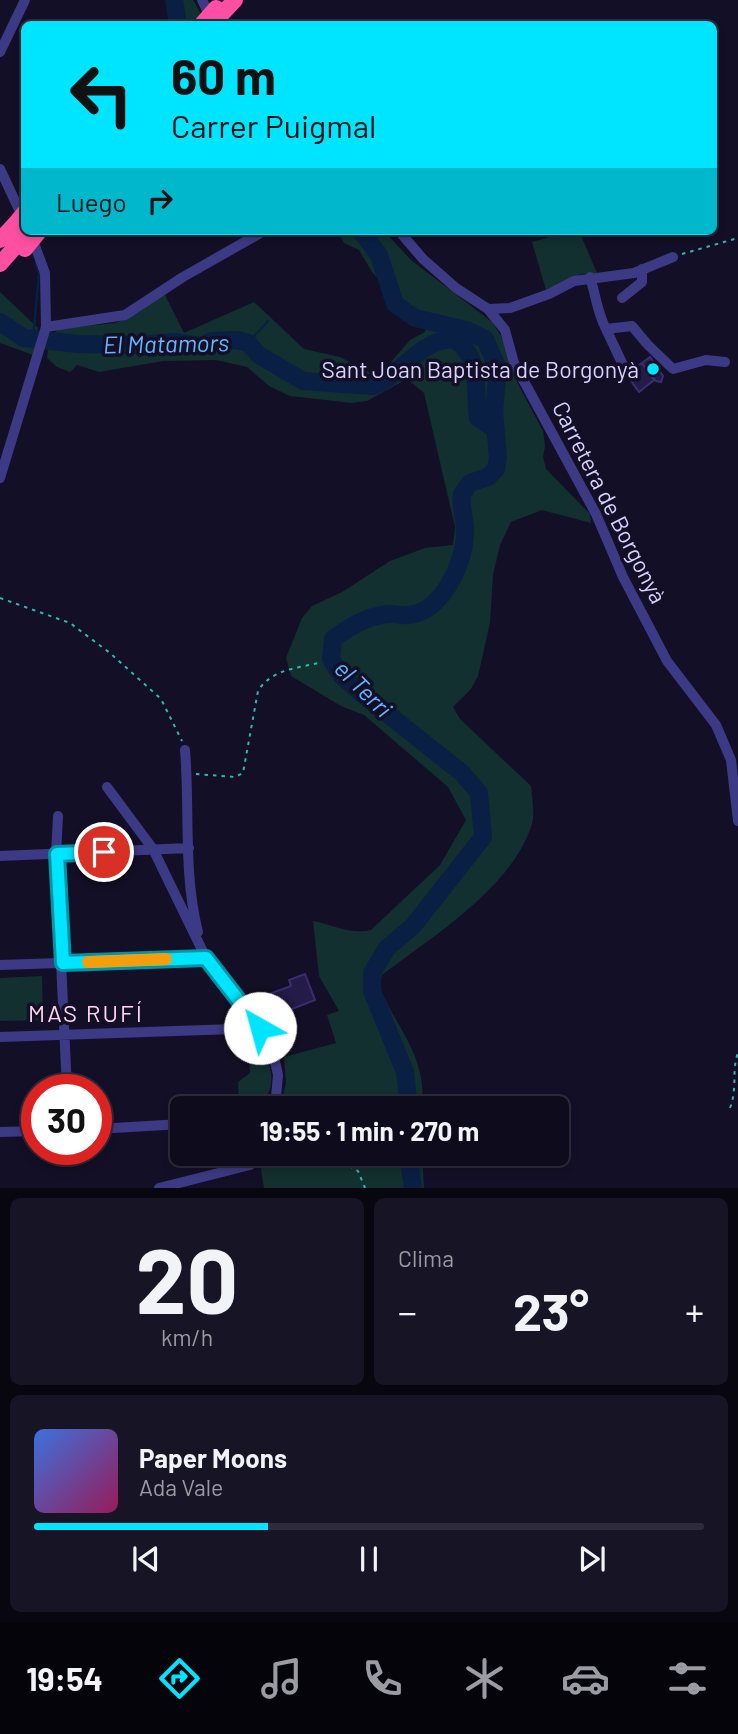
<!DOCTYPE html>
<html lang="es">
<head>
<meta charset="utf-8">
<style>
	body { margin:0; font-family:Barlow,sans-serif; background:#171425; color:#f1f3f6; height:100vh; display:flex; flex-direction:column; font-size:26px; white-space:nowrap }
	* { box-sizing:border-box; margin:0 }
	p { font-size:23px; color:#9b9ba3 }
	.icon { flex:none; width:38px; height:38px; fill:none; stroke:currentColor; stroke-width:2; stroke-linecap:round; stroke-linejoin:round }
	.map { position:relative; height:1188px; overflow:hidden }
	.details { display:flex; flex-direction:column; gap:10px; padding:10px; background:#08060f; flex:1 }
	.details>* { flex:none }
	.hud { position:absolute; left:21px; top:21px; width:696px; height:214px; border-radius:10px; box-shadow:0 4px 10px #0003,0 0 0 2px #2e2b3b; background:#00e5ff; color:#111; overflow:hidden }
	.speed { position:absolute; left:21px; top:1074px; display:flex; gap:14px; font-size:35px; font-weight:700; text-align:center }
	.speed>* { display:grid; place-content:center; width:91px; height:91px; border-radius:50%; background:#0e0b1c; box-shadow:0 4px 10px #0003,0 0 0 2px #2e2b3b; line-height:1 }
	.speed .limit { border:10px solid #d22; background:#fff; color:#111 }
	.pin { position:absolute; display:grid; place-items:center; width:60px; height:60px; color:#fff; margin:-30px; border:4px solid #fff; border-radius:50%; box-shadow:0 2px 7px #0007 }
	.me { position:absolute; width:77px; margin:-38px; rotate:322deg; stroke-linejoin:round; filter:drop-shadow(0 0 5px #0008) }
	.turn { display:flex; align-items:center; gap:24px; height:147px; padding:0 35px; font-size:32px }
	.turn .icon { width:91px; height:91px; stroke-width:2.5 }
	.turn b { display:block; font-size:49px; line-height:60px }
	.then { display:flex; align-items:center; height:66px; padding:0 35px; background:#0003; gap:14px; font-size:26px }
	.big { font-size:52px; font-weight:700; line-height:1.1 }
	.details .tile { flex:1; display:flex; flex-direction:column; justify-content:center; gap:10px; min-width:0; padding:0 24px; border-radius:10px; background:#171425 }
	.details .dial { align-items:center; gap:0 }
	.dial b { font-size:91px; line-height:1 }
	.song { display:flex; align-items:center; gap:21px }
	.cover { width:84px; height:84px; border-radius:10px; background:linear-gradient(135deg,hsl(220 70% 55%),hsl(330 70% 35%)) }
	.played { height:7px; border-radius:4px; background:linear-gradient(90deg,#00e5ff 35%,#2e2b3b 35%) }
	.keys { display:flex; justify-content:space-around; direction:ltr }
	.heat { display:flex; justify-content:space-between; align-items:center; font-size:38px; direction:ltr }
	.details .tiles { flex:1; display:grid; gap:10px; grid-template-columns:1fr 1fr }
	.tile:last-child { grid-column:span 2 }
	.trip { position:absolute; left:170px; top:1096px; width:399px; height:70px; border-radius:10px; background:#0e0b1c; box-shadow:0 4px 10px #0003,0 0 0 2px #2e2b3b; font-weight:700; line-height:70px; text-align:center }
	.tabs { display:flex; height:112px; justify-content:space-around; align-items:center; background:#06040b; color:#9b9ba3 }
	.tabs .icon { width:49px; height:49px }
	.tabs .on { color:#00e5ff }
	.tabs b { font-size:32px; color:#f1f3f6 }
	.map>svg:first-child { display:block }
</style>
</head>
<body>
<div class="map">
<svg width="738" height="1188" viewBox="0 0 738 1188">
	<rect width="100%" height="100%" fill="#130f26"/>
	<path fill="#12302f" d="M 166,0 L 193,0 L 202,16 L 194,24 L 169,24 Z
		M 337,231 L 384,231 L 411,260 L 492,322 L 501,336 L 518,384 L 543,431 L 545,446 L 543,457 L 546,469 L 590,514 L 591,523 L 542,510 L 511,522 L 500,545 L 493,575 L 490,623 L 478,676 L 471,689 L 453,707 L 460,719 L 531,786 C 532,798 535,813 532,824 C 512,888 433,936 382,975 L 379,986 C 399,1033 425,1052 423,1108 L 280,1108 L 286,1083 L 284,1057 L 336,1043 L 327,1015 L 339,1011 L 319,976 L 313,921 C 333,925 352,935 371,930 L 440,865 L 466,820 L 448,787 L 364,715 L 341,706 L 291,676 L 286,658 L 302,618 L 312,606 L 342,592 L 390,561 L 425,548 L 453,545 L 455,527 L 424,393 L 407,379 L 367,401 L 352,403 L 290,396 L 269,386 L 247,367 L 216,360 L 164,361 L 99,372 L 77,365 L 70,372 L 57,367 L 47,358 L 49,340 L 58,329 L 115,323 L 128,318 L 164,293 L 184,333 L 254,302 L 304,349 L 340,357 L 371,373 L 384,370 L 410,340 L 425,332 L 426,325 L 393,303 L 385,286 L 372,272 L 359,250 L 344,243 Z
		M 570,231 L 579,231 L 597,273 L 581,274 L 546,290 L 532,242 Z
		M 0,292 L 38,328 L 33,355 L 0,343 Z
		M 42,976 L 43,1020 L 0,1021 L 0,978 Z
		M 252,1033 C 275,1057 285,1108 239,1108 L 238,1082 L 250,1073 L 248,1034 Z
		M 266,1153 L 422,1153 L 424,1188 L 264,1188 L 261,1170 Z"/>
	<g fill="none" stroke-linecap="round" stroke-linejoin="round">
		<path stroke="#0a1f44" stroke-width="2.5" d="M 367,240 L 369,234
			M 33,339 L 39,272 L 36,264
			M 248,343 L 268,321"/>
		<path stroke="#0a1f44" stroke-width="18" d="M 174,0 L 178,24
			M 361,231 L 379,255 L 395,304 L 415,318 L 466,330 L 485,339 L 498,369 L 494,411 L 498,458 L 496,469 L 488,477 L 470,483 L 462,494 C 460,507 465,519 465,531 C 465,562 443,612 408,615 C 403,616 397,614 392,614 C 370,614 350,626 333,639 L 331,659 L 341,675 L 360,692 L 462,773 L 479,793 L 483,837 L 413,926 L 387,948 L 372,973 L 372,991 L 405,1072 L 409,1108
			M 0,322 L 24,338 L 78,344 L 142,345 L 174,342 L 202,346 L 212,341 L 237,340 L 248,343 L 259,355 L 303,381 L 373,386 C 404,374 418,340 454,339 C 482,356 474,390 478,418 L 495,429
			M 408,1153 L 413,1188"/>
	</g>
	<path fill="#241b47" stroke="#3b2d73" stroke-width="2" d="M 650,357 L 663,376 L 661,382 L 656,381 L 642,363 Z
		M 642,363 L 654,380 L 639,392 L 626,374 Z
		M 305,974 L 315,1000 L 272,1017 L 264,996 L 291,986 L 289,980 Z"/>
	<g fill="none" stroke-linecap="round" stroke-linejoin="round">
		<path stroke="#2fb8b0" stroke-width="2" stroke-dasharray="3.5 5" stroke-linecap="butt" d="M 682,254 L 738,238
			M 0,598 L 70,623 L 110,653 L 161,699 L 182,741
			M 196,774 L 235,777 L 243,773 L 258,691 C 271,670 296,668 319,663
			M 730,1108 C 738,1086 731,1075 738,1052
			M 327,1153 L 358,1171 L 365,1188"/>
		<path stroke="#3d3a85" stroke-width="10" d="M 202,0 L 214,24
			M 0,52 L 25,0
			M 0,169 L 24,220
			M 399,231 L 423,259 L 456,288 L 488,309 L 505,330 L 514,363 L 596,514 L 623,577 L 667,661 L 716,725 L 731,760 L 738,821
			M 590,277 C 596,296 597,312 606,329 L 632,326 L 648,345 L 673,369 L 706,360 L 725,362
			M 622,298 L 642,282 L 642,269
			M 488,309 L 510,308 L 549,294 L 574,281 L 634,273 L 673,257
			M 46,327 L 125,315 L 183,277 L 264,231
			M 606,329 L 623,365
			M 0,478 L 46,327 L 45,273 L 31,235
			M 185,750 C 190,810 183,873 198,932
			M 107,787 L 153,849 L 206,958 L 260,1028 L 273,1052 L 278,1075 L 276,1097 L 269,1108
			M 58,816 L 56,854 L 67,1090
			M 0,856 L 189,848
			M 0,965 L 206,958
			M 0,1037 L 260,1028
			M 96,1129 L 182,1124
			M 0,1132 L 37,1131
			M 159,1188 L 250,1165 L 256,1153"/>
		<path stroke="#ff4fa3" stroke-width="16" d="M 220,16 L 235,0
			M 0,240 L 14,225
			M 0,264 L 29,231"/>
		<path stroke="#ff4fa3" stroke-width="16" d="M 202,24 L 216,8
			M 14,225 L 24,213
			M 25,249 L 38,233"/>
	</g>
	<g fill="none" stroke-linecap="round" stroke-linejoin="round">
		<g stroke="#0095a6" stroke-width="18">
			<path id="route" d="M 104,852 L 57,854 L 63,963 L 206,958 L 260,1028"/>
		</g>
		<use href="#route" stroke="#00e5ff" stroke-width="12"/>
		<path stroke="#f59e0b" stroke-width="12" d="M 88,962 L 166,959"/>
	</g>
	<circle fill="#00e5ff" stroke="#130f26" stroke-width="2.5" cx="653" cy="369" r="7"/>
	<g text-anchor="middle" dominant-baseline="central" stroke-width="7" stroke-linejoin="round" paint-order="stroke">
		<g font-size="23" fill="#d9d4ff" stroke="#130f26" text-anchor="end">
			<text x="639" y="369">Sant Joan Baptista de Borgonyà</text>
		</g>
		<g font-size="23" fill="#d9d4ff" stroke="#130f26">
			<text transform="translate(610 502) rotate(63)">Carretera de Borgonyà</text>
		</g>
		<g font-size="24" font-style="italic" fill="#62b6ff" stroke="#130f26">
			<text transform="translate(166 343) rotate(-1)">El Matamors</text>
			<text transform="translate(364 688) rotate(45)">el Terri</text>
		</g>
		<g font-size="24" letter-spacing="2" fill="#ffd6f0" stroke="#130f26">
			<text x="86" y="1012">MAS RUFÍ</text>
		</g>
	</g>
</svg>
<div class="speed"><div class="limit">30</div></div>
<div class="pin" style="left:104px;top:852px;background:#d93025"><svg class="icon" aria-label="arrive" viewBox="0 0 24 24"><path d="M6 21V4h12l-3 4 3 4H6"/></svg></div>
<svg class="me" style="left:260px;top:1028px" viewBox="-20 -20 40 40"><circle r="19" fill="#fff"/><path d="M0-13L10 11 0 6-10 11z" fill="#00e5ff"/></svg>
<div class="trip">19:55 · 1 min · 270 m</div>
<div class="hud">
<div class="turn"><svg class="icon" aria-label="left" viewBox="0 0 24 24"><path d="M17 20v-9H6M10 6l-5 5 5 5"/></svg><div><b>60 m</b>Carrer Puigmal</div></div>
<div class="then">Luego<svg class="icon" aria-label="right" viewBox="0 0 24 24"><path d="M7 20v-9h11M14 6l5 5-5 5"/></svg></div>
</div>
</div>
<section class="details">
<div class="tiles">
<div class="tile dial"><b>20</b><p>km/h</p></div>
<div class="tile"><p>Clima</p>
<div class="heat"><a>−</a><b class="big">23°</b><a>+</a></div>
</div>
<div class="tile">
<div class="song"><i class="cover"></i><div><b>Paper Moons</b><p>Ada Vale</p></div></div>
<div class="played"></div>
<div class="keys"><svg class="icon" aria-label="previous" viewBox="0 0 24 24"><path d="M18 5L8 12l10 7zM5 5v14"/></svg><svg class="icon" aria-label="pause" viewBox="0 0 24 24"><path d="M8 5v14M16 5v14"/></svg><svg class="icon" aria-label="next" viewBox="0 0 24 24"><path d="M6 5l10 7-10 7zM19 5v14"/></svg></div>
</div>
</div>
</section>
<nav class="tabs">
<b>19:54</b>
<svg class="icon on" aria-label="directions" viewBox="0 0 24 24"><path d="M12 3l9 9-9 9-9-9zM9 14v-3h6M13 9l2 2-2 2"/></svg>
<svg class="icon" aria-label="music" viewBox="0 0 24 24"><path d="M9 18V5l10-2v13"/><circle cx="6" cy="18" r="3"/><circle cx="16" cy="16" r="3"/></svg>
<svg class="icon" aria-label="phone" viewBox="0 0 24 24"><path d="M5 4h4l2 5-3 2q2 4 5 5l2-3 5 2v4C11 20 4 13 5 4z"/></svg>
<svg class="icon" aria-label="climate" viewBox="0 0 24 24"><path d="M12 3v18M4 7l16 10M4 17L20 7"/></svg>
<svg class="icon" aria-label="car" viewBox="0 0 24 24"><path d="M5 17H2v-5l4-1 3-4h7l3 4 3 1v5h-3M9 17h6M6 11h13"/><circle cx="7" cy="17" r="2"/><circle cx="17" cy="17" r="2"/></svg>
<svg class="icon" aria-label="filters" viewBox="0 0 24 24"><path d="M4 7h16M4 17h16"/><circle cx="9" cy="7" r="2"/><circle cx="15" cy="17" r="2"/></svg>
</nav>
</body>
</html>
